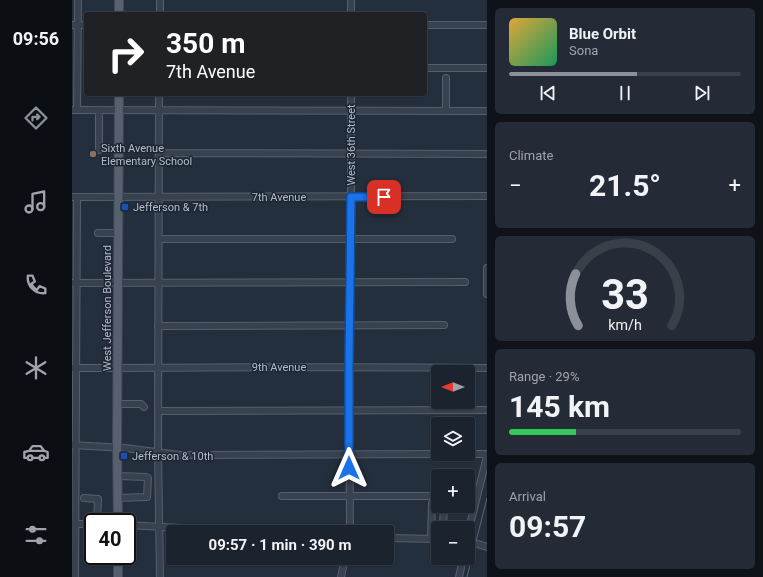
<!DOCTYPE html>
<html lang="en">
<head>
<meta charset="utf-8">
<style>
	body { margin:0; font-family:Roboto,sans-serif; background:#242b36; color:#f1f3f6; height:100vh; display:flex; flex-direction:column; font-size:15px; white-space:nowrap }
	* { box-sizing:border-box; margin:0 }
	p { font-size:13px; color:#a0a4aa }
	.icon { flex:none; width:22px; height:22px; fill:none; stroke:currentColor; stroke-width:2; stroke-linecap:round; stroke-linejoin:round }
	.map { position:relative; flex:1; overflow:hidden }
	.sheet { display:flex; flex-direction:column; gap:8px; padding:8px; background:#0f1319; width:276px }
	.sheet>* { flex:none }
	.hud { position:absolute; left:12px; top:12px; width:343px; height:84px; border-radius:4px; box-shadow:0 1px 3px #0004,0 0 0 1px #39404a; background:#202124; color:#fff; overflow:hidden }
	.needle { width:26px; rotate:270deg }
	.buttons { position:absolute; left:359px; top:365px; display:grid; gap:8px }
	.buttons a { display:grid; place-items:center; width:44px; height:44px; border-radius:4px; background:#1b232e; box-shadow:0 1px 3px #0004,0 0 0 1px #39404a; font-size:20px }
	.speed { position:absolute; left:12px; top:513px; display:flex; gap:8px; font-size:20px; font-weight:700; text-align:center }
	.speed>* { display:grid; place-content:center; width:52px; height:52px; border-radius:50%; background:#1b232e; box-shadow:0 1px 3px #0004,0 0 0 1px #39404a; line-height:1 }
	.speed .limit { border:2px solid #111; border-radius:6px; background:#fff; color:#111 }
	.pin { position:absolute; display:grid; place-items:center; width:34px; height:34px; color:#fff; margin:-17px; border-radius:8px; box-shadow:0 2px 6px #0006 }
	.me { position:absolute; width:44px; margin:-22px; rotate:0deg; stroke-linejoin:round; filter:drop-shadow(0 0 3px #0008) }
	.turn { display:flex; align-items:center; gap:14px; height:84px; padding:0 16px; font-size:18px }
	.turn .icon { width:52px; height:52px; stroke-width:2.5 }
	.turn b { display:block; font-size:28px; line-height:34px }
	.big { font-size:30px; font-weight:700; line-height:1.1 }
	.sheet .widget { flex:1; display:flex; flex-direction:column; justify-content:center; gap:6px; min-width:0; padding:0 14px; border-radius:6px; background:#242b36 }
	.sheet .dial { align-items:center; gap:0 }
	.dial svg { height:104px; overflow:visible; fill:none; stroke:#39404a; stroke-width:7; stroke-linecap:round; text-anchor:middle }
	.dial text { fill:#f1f3f6; stroke:none }
	.song { display:flex; align-items:center; gap:12px }
	.cover { width:48px; height:48px; border-radius:6px; background:linear-gradient(135deg,hsl(40 70% 55%),hsl(150 70% 35%)) }
	.played { height:4px; border-radius:2px; background:linear-gradient(90deg,#8c9099 55%,#39404a 55%) }
	.keys { display:flex; justify-content:space-around; direction:ltr }
	.heat { display:flex; justify-content:space-between; align-items:center; font-size:22px; direction:ltr }
	.charge { height:6px; border-radius:3px; background:linear-gradient(90deg,#34c759 29%,#39404a 0) }
	.trip { position:absolute; left:94px; top:525px; width:228px; height:40px; border-radius:4px; background:#1b232e; box-shadow:0 1px 3px #0004,0 0 0 1px #39404a; font-weight:700; line-height:40px; text-align:center }
	main { display:flex; flex:1; min-height:0 }
	.menu { display:flex; flex-direction:column; width:72px; justify-content:space-around; align-items:center; background:#0b0e12; color:#a0a4aa }
	.menu .icon { width:28px; height:28px }
	.menu .active { color:#8c9099 }
	.menu b { font-size:18px; color:#f1f3f6 }
	.map>svg:first-child { display:block }
</style>
</head>
<body>
<main>
<nav class="menu">
<b>09:56</b>
<svg class="icon active" aria-label="directions" viewBox="0 0 24 24"><path d="M12 3l9 9-9 9-9-9zM9 14v-3h6M13 9l2 2-2 2"/></svg>
<svg class="icon" aria-label="music" viewBox="0 0 24 24"><path d="M9 18V5l10-2v13"/><circle cx="6" cy="18" r="3"/><circle cx="16" cy="16" r="3"/></svg>
<svg class="icon" aria-label="phone" viewBox="0 0 24 24"><path d="M5 4h4l2 5-3 2q2 4 5 5l2-3 5 2v4C11 20 4 13 5 4z"/></svg>
<svg class="icon" aria-label="climate" viewBox="0 0 24 24"><path d="M12 3v18M4 7l16 10M4 17L20 7"/></svg>
<svg class="icon" aria-label="car" viewBox="0 0 24 24"><path d="M5 17H2v-5l4-1 3-4h7l3 4 3 1v5h-3M9 17h6M6 11h13"/><circle cx="7" cy="17" r="2"/><circle cx="17" cy="17" r="2"/></svg>
<svg class="icon" aria-label="filters" viewBox="0 0 24 24"><path d="M4 7h16M4 17h16"/><circle cx="9" cy="7" r="2"/><circle cx="15" cy="17" r="2"/></svg>
</nav>
<div class="map">
<svg width="415" height="577" viewBox="0 0 415 577">
	<rect width="100%" height="100%" fill="#242f3e"/>
	<g fill="none" stroke-linecap="round" stroke-linejoin="round">
		<g stroke="#565f6c" stroke-width="8">
			<path id="minor" d="M 279,0 L 279,14
				M 88,14 L 88,0
				M 0,25 L 14,25
				M 353,25 L 415,25
				M 353,68 L 415,68
				M 87,94 L 86,451 L 88,577
				M 0,110 L 415,111
				M 5,110 L 6,0
				M 27,110 L 27,150
				M 374,110 L 374,78
				M 87,153 L 415,154
				M 0,197 L 415,196
				M 26,233 L 46,233
				M 87,239 L 380,239
				M 415,268 L 415,294
				M 0,283 L 393,282
				M 86,326 L 372,325
				M 0,368 C 138,368 277,366 415,368
				M 45,404 L 69,404 L 72,407
				M 86,411 L 415,410
				M 0,445 L 53,448 L 107,455 L 366,454
				M 396,454 L 415,454
				M 46,476 L 74,477 L 76,478 L 75,497 L 46,498
				M 210,496 L 366,496
				M 396,496 L 405,497
				M 12,498 L 26,499 L 25,522
				M 0,524 L 21,524
				M 55,525 L 181,532
				M 370,528 L 371,526 L 372,506
				M 278,532 L 277,367 L 279,197 L 279,94
				M 396,533 L 415,456
				M 315,538 L 366,539
				M 359,539 L 360,503 L 363,500 L 366,500
				M 396,541 L 415,547
				M 3,577 L 5,197
				M 269,577 L 273,558
				M 387,577 L 391,558"/>
		</g>
		<g stroke="#414a57" stroke-width="10">
			<path id="major" d="M 47,14 L 47,0
				M 46,522 L 45,447 L 47,94
				M 46,556 L 46,577"/>
		</g>
		<use href="#minor" stroke="#38414e" stroke-width="6"/>
		<use href="#major" stroke="#56606e" stroke-width="8"/>
		<path stroke="#5a6575" stroke-width="1" d="M 395,577 L 415,498"/>
	</g>
	<g fill="none" stroke-linecap="round" stroke-linejoin="round">
		<g stroke="#114b97" stroke-width="10">
			<path id="route" d="M 277,468 L 277,366 L 279,197 L 312,197"/>
		</g>
		<use href="#route" stroke="#1a73e8" stroke-width="7"/>
	</g>
	<circle fill="#8d6e63" stroke="#1d2633" stroke-width="1.5" cx="21" cy="154" r="4"/>
	<g fill="#1a4fb4" stroke="#1d2633" stroke-width="1.5">
		<rect x="49" y="203" width="8" height="8" rx="2"/>
		<rect x="48" y="452" width="8" height="8" rx="2"/>
	</g>
	<g text-anchor="middle" dominant-baseline="central" stroke-width="3" stroke-linejoin="round" paint-order="stroke">
		<g font-size="11" fill="#b4bcc9" stroke="#1d2633">
			<text transform="translate(279 145) rotate(-90)">West 36th Street</text>
			<text x="207" y="197">7th Avenue</text>
			<text transform="translate(35 308) rotate(-90)">West Jefferson Boulevard</text>
			<text x="207" y="367">9th Avenue</text>
		</g>
		<g font-size="11" fill="#b4bcc9" stroke="#1d2633" text-anchor="start">
			<text x="29" y="148">Sixth Avenue<tspan x="29" dy="13">Elementary School</tspan></text>
			<text x="61" y="207">Jefferson &amp; 7th</text>
			<text x="60" y="456">Jefferson &amp; 10th</text>
		</g>
	</g>
</svg>
<div class="buttons">
<a><svg class="needle" viewBox="-14 -14 28 28"><path d="M0-13l5 13h-10z" fill="#e53935"/><path d="M0 13l5-13h-10z" fill="#a0a4aa"/></svg></a>
<a><svg class="icon" aria-label="layers" viewBox="0 0 24 24"><path d="M12 4l9 5-9 5-9-5zM3 14l9 5 9-5"/></svg></a>
<a>+</a>
<a>−</a>
</div>
<div class="speed"><div class="limit">40</div></div>
<div class="pin" style="left:312px;top:197px;background:#d93025"><svg class="icon" aria-label="arrive" viewBox="0 0 24 24"><path d="M6 21V4h12l-3 4 3 4H6"/></svg></div>
<svg class="me" style="left:277px;top:468px" viewBox="-20 -20 40 40"><path d="M0-17L14 15 0 8-14 15z" fill="#1a73e8" stroke="#fff" stroke-width="4"/></svg>
<div class="trip">09:57 · 1 min · 390 m</div>
<div class="hud">
<div class="turn"><svg class="icon" aria-label="right" viewBox="0 0 24 24"><path d="M7 20v-9h11M14 6l5 5-5 5"/></svg><div><b>350 m</b>7th Avenue</div></div>
</div>
</div>
<section class="sheet">
<div class="widget">
<div class="song"><i class="cover"></i><div><b>Blue Orbit</b><p>Sona</p></div></div>
<div class="played"></div>
<div class="keys"><svg class="icon" aria-label="previous" viewBox="0 0 24 24"><path d="M18 5L8 12l10 7zM5 5v14"/></svg><svg class="icon" aria-label="pause" viewBox="0 0 24 24"><path d="M8 5v14M16 5v14"/></svg><svg class="icon" aria-label="next" viewBox="0 0 24 24"><path d="M6 5l10 7-10 7zM19 5v14"/></svg></div>
</div>
<div class="widget"><p>Climate</p>
<div class="heat"><a>−</a><b class="big">21.5°</b><a>+</a></div>
</div>
<div class="widget dial"><svg viewBox="0 0 100 80">
<path d="M14 69A42 42 0 1 1 86 69"/>
<path d="M14 69A42 42 0 0 1 12 29" stroke="#8c9099"/>
<text x="50" y="56" font-size="32" font-weight="700">33</text>
<text x="50" y="72" font-size="11">km/h</text>
</svg></div>
<div class="widget"><p>Range · 29%</p><b class="big">145 km</b><div class="charge"></div></div>
<div class="widget"><p>Arrival</p><b class="big">09:57</b></div>
</section>
</main>
</body>
</html>
